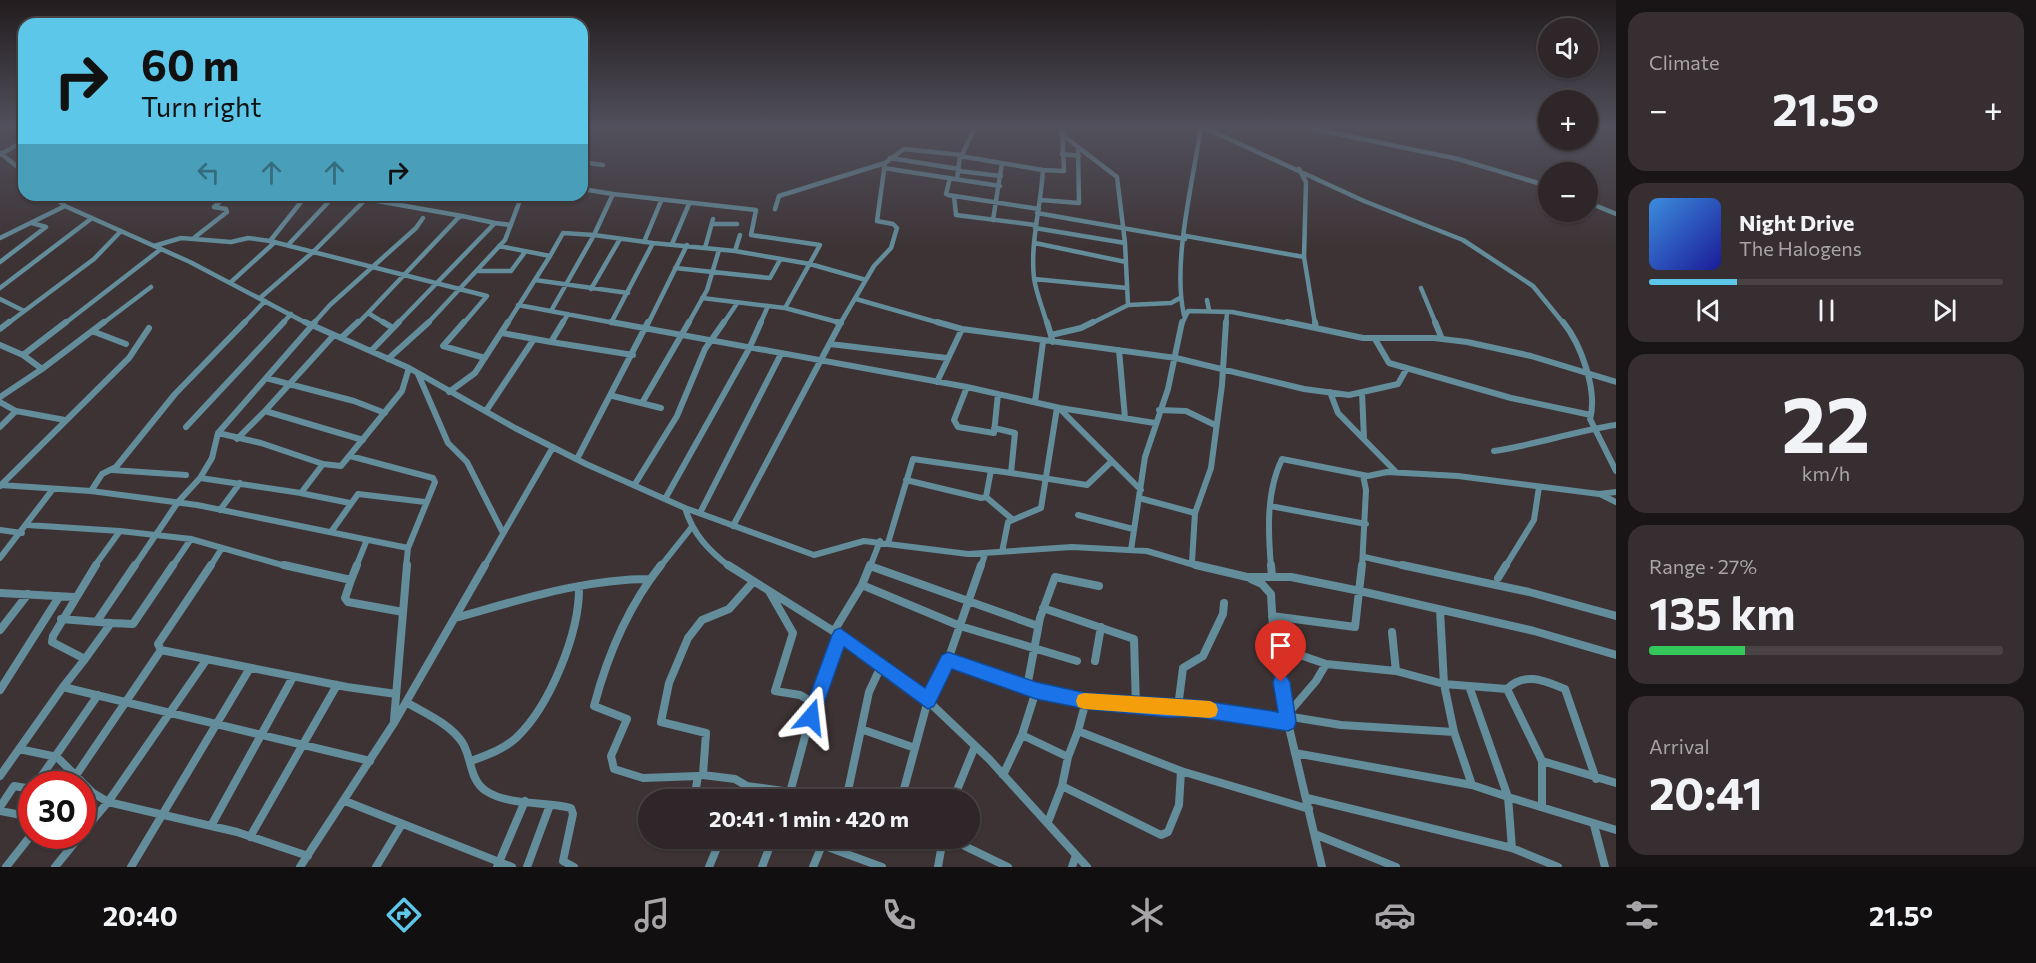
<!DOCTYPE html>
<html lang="en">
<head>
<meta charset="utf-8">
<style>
	body { margin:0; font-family:Commissioner,sans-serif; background:#362e30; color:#f1f3f6; height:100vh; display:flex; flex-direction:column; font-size:22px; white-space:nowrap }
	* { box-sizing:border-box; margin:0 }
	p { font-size:20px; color:#a7a5a8 }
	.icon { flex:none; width:33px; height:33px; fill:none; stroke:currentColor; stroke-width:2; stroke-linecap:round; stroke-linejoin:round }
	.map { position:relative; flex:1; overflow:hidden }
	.panel { display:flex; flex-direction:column; gap:12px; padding:12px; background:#191516; width:420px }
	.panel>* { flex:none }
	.top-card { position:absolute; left:18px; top:18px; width:570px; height:183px; border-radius:18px; box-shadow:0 2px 4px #0004,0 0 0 2px #494345; background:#5cc7e8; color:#111; overflow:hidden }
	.fabs { position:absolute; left:1538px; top:18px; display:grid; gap:12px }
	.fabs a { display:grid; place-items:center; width:60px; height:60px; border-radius:50%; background:#2e2628; box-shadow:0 2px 4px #0004,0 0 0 2px #494345; font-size:30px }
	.speed { position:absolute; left:18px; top:771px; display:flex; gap:12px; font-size:30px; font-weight:700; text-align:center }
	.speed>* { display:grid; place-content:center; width:78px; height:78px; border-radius:50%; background:#2e2628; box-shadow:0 2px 4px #0004,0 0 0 2px #494345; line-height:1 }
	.speed .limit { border:9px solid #d22; background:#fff; color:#111 }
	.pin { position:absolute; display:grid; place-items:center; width:51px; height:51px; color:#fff; margin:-62px -26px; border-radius:50% 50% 50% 0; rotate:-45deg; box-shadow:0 0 6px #0007 }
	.pin .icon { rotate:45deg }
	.me { position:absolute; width:66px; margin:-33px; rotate:17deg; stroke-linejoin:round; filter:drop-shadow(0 0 4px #0008) }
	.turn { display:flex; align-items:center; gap:21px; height:126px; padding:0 24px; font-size:27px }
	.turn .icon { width:78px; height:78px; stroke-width:2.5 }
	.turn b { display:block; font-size:42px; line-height:51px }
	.lanes { display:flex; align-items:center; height:57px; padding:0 24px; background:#0003; justify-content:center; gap:30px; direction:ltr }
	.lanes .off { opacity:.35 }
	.big { font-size:45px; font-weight:700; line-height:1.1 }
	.panel .card { flex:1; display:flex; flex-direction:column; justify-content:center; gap:9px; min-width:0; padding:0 21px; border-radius:18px; background:#362e30 }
	.panel .dial { align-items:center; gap:0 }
	.dial b { font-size:78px; line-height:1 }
	.song { display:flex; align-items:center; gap:18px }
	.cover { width:72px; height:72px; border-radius:9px; background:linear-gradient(135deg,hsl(210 70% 55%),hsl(240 70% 35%)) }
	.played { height:6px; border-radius:3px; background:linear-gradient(90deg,#5cc7e8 25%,#494345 25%) }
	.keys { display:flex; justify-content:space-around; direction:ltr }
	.heat { display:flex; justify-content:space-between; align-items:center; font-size:33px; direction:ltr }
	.charge { height:9px; border-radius:4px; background:linear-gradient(90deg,#34c759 27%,#494345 0) }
	.trip { position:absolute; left:638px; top:789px; width:342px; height:60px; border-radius:30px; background:#2e2628; box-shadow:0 2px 4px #0004,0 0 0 2px #494345; font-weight:700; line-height:60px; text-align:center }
	.dock { display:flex; height:96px; justify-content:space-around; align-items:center; background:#120f10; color:#a7a5a8 }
	.dock .icon { width:42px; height:42px }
	.dock .current { color:#5cc7e8 }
	.dock b { font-size:27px; color:#f1f3f6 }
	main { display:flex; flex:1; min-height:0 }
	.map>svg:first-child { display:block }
</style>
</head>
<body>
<main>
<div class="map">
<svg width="1616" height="867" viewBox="0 0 1616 867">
	<rect width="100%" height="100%" fill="#3d3335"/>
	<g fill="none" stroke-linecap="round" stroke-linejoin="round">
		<path stroke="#638d9b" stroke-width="4.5" d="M 1203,127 L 1364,201 L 1463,240 L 1533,286 L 1564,324
			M 1305,127 L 1458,159 L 1548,186
			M 588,129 L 590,127
			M 1061,134 L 1117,177 L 1125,243 L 1128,305
			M 0,153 L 24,172
			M 1,154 L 24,141
			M 1062,154 L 1079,156
			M 890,158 L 959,169
			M 582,162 L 603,165
			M 884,168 L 1000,186
			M 1299,169 L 1306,182 L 1304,257 L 1315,324
			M 1043,170 L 1064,171 L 1062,127
			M 959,171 L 1001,176
			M 950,178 L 946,194 L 948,195 L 1039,209
			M 957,179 L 960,156 L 1043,170 C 1041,206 1030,242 1034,278 C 1036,293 1043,309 1047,324
			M 582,189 L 613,194
			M 52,195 L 65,206 L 190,262 L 308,324
			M 954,196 L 956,215 L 1035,225
			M 366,199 L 462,216
			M 1041,200 L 1079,203 L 1078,147
			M 1587,202 L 1616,214
			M 775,209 L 779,196 L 885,163 L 904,149 L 962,155 L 975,127
			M 1037,213 L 1185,239
			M 993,220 L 1002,163
			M 712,224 L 737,224
			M 1035,228 L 1125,243
			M 1186,236 L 1304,257
			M 195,237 L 227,212 L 226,209 L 214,207 L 227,195
			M 0,238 L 65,206
			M 270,241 L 305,197 L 298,195
			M 644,242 L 661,201
			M 653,243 L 735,251 L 740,235
			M 1035,243 L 1126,262
			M 672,244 L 689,204
			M 288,245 L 335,195
			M 154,246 L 181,238 L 231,242 L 248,238 L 270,241 L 487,296 L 463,324
			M 499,246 L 550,256 L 563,233 L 594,235 L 613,194 L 756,210 L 751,235 L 820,245 L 785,308
			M 705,248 L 713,219
			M 735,251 L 810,264 L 866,280
			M 0,262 L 46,227 L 32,223
			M 675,268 L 770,278 L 780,260
			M 479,271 L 511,271 L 525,252
			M 1034,279 L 1127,288
			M 535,280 L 628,293
			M 230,283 L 275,242
			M 0,288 L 92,218
			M 1421,288 L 1436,324
			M 591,289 L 620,239
			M 260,298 L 313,252 L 370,195
			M 702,298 L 785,308 L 841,323
			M 0,299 L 24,311
			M 856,299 L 943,324
			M 1207,300 L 1209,310
			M 518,305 L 620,324
			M 551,311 L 594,235 L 653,243 L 611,323
			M 1184,315 C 1172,263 1193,181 1201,127
			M 7,324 L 94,259 L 121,231
			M 64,324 L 161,249
			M 102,324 L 151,287
			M 243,324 L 265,301
			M 282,324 L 291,314
			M 313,324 L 330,305 L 416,228 L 423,218
			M 357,324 L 368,313
			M 386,324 L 368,313 L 458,218 L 462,216 L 495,223
			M 397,324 L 495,223 L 511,225
			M 427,324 L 505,240 L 522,195
			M 507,324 L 550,256
			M 562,324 L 568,314
			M 648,324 L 687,245
			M 688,324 L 707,290 L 719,250
			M 723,324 L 738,302
			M 760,324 L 768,306
			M 840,324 L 874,266 L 891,248 L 897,228 L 893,224 L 877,221 L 885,163
			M 1090,324 L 1128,305 L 1171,303 L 1180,298
			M 1182,324 L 1188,311 L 1232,312 L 1293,324
			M 1226,324 L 1227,313"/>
		<path stroke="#638d9b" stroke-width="6" d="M 305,322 L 409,368 L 515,428 L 586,464 L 685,508 L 814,555 L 864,541 L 968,554 L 1072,547 L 1147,551 L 1201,567
			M 383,322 L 393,328
			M 464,322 L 443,346 L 485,358
			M 563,322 L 551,342 L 633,355
			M 611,322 L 967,387 L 1060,408 L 1155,423
			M 837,322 L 841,323
			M 937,322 L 962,329 L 1176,358 L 1304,389 L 1349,395 L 1398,384 L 1407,368
			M 1047,322 L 1053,342
			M 1287,322 L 1363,338 L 1434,338 L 1467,342 L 1531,356 L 1616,382
			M 1315,322 L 1316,327
			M 1435,322 L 1442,339
			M 1563,322 C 1581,344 1598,391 1590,419 L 1616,471
			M 0,329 L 9,322
			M 92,331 L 126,344
			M 502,333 L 551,342
			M 1051,335 L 1081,328 L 1093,322
			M 341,338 L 358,322
			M 1375,339 L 1389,363 L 1511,398 L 1591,415
			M 830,344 L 947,358
			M 0,345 L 23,355 L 42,369 L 0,397
			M 1119,350 L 1125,418
			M 371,351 L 399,322
			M 23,355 L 66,322
			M 388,359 L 429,322
			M 42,369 L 104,322
			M 418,374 L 448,443 L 467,462 L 503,533
			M 266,378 L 354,401 L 385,413
			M 937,382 L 962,329
			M 967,387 L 954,420 L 958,427 L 994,433 L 998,394
			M 449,392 L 475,373 L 508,322
			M 1330,392 L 1338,413 L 1396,472
			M 1362,392 L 1364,439
			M 613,396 L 661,408
			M 0,402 L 16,411 L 0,427
			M 1035,402 L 1043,342
			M 642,403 L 689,322
			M 1060,409 L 1141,490
			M 1159,410 L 1186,411 L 1215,425
			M 16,411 L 65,420
			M 265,411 L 334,335
			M 486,411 L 534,339
			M 186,427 L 284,322
			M 994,428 L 1015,433 L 1011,473 L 1087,485 L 1112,461
			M 218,433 L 261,443 L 323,464 L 341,466 L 402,391 L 409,368
			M 237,439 L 265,411 L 363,440
			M 1494,451 C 1535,445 1575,431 1616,425
			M 350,456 L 433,478 L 435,482 L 408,548 L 406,567
			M 577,459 L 648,322
			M 112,470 L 186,475
			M 200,478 L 301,493 L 323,464
			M 906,480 L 981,498 L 986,497 L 991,470
			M 635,484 L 677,416 L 705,349 L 724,322
			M 0,485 L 91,491 L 197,505 L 408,548
			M 0,486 L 129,358 L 149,328
			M 91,491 L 102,474 L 116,467 L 175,394 L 245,322
			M 300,493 L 350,503
			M 1600,494 L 1616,502
			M 986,497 L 1012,519
			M 1139,498 L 1195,513 L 1211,468 L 1222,385 L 1226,322
			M 665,499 L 749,349 L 761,322
			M 1270,506 L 1366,524
			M 685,508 C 693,534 708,550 730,567
			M 220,510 L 240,483
			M 700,513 L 781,354
			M 1078,515 L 1133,529
			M 27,525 L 120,531 L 94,567
			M 733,526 L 841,322
			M 0,530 L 22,533
			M 120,531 L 191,539 L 289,567
			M 331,532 L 358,494 L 425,502
			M 888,543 L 913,459 L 1011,473
			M 1131,550 L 1145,457 L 1168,389 L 1182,322
			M 1002,552 L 1008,522 L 1041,508 L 1057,408
			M 1364,557 L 1409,567
			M 0,558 L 53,489
			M 1192,562 L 1195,513
			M 134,567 L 178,502 L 200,478 L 212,458 L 218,433 L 315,322
			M 172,567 L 191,539
			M 210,567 L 222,548
			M 356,567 L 366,542
			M 484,567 L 553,447
			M 660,567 L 691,528
			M 870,567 L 880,541
			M 981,567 L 985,554
			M 1271,567 C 1268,531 1266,492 1282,459 L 1368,476 L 1387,472 L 1458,476 L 1599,494 L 1616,492
			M 1362,567 L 1366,490 L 1363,475
			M 1505,567 L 1534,520 L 1539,487"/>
		<path stroke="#638d9b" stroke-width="8" d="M 96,565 L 53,636 L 52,642 L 85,659 L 63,687 L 370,761
			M 211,565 L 158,644 L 161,650 L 347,687 L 396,694
			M 284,565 L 351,580 L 345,598 L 348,602 L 403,612
			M 661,565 C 629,605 607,657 594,706 L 627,719 L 611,756 L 614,769 L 643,778 L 698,776 L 694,800
			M 728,565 L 841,636 L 926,699 L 989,759 L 1087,867
			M 1196,565 L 1247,577 L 1291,577 L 1360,591 L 1534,631 L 1616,655
			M 1271,565 L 1272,576
			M 1402,565 L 1529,592 L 1616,616
			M 870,566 L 1038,626
			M 1498,578 L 1506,565
			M 1251,579 L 1262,584 L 1271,594 L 1274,646 L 1283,702 L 1322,867
			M 351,580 L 357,565
			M 753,582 L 729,609 L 702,620 L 688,638 L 669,683 L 661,722 L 706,733 L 703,775 L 735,779 L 747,786 L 791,792
			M 862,585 L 960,626 L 1077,661
			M 769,591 L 793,633 L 775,691 L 800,695 L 814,703 L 788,800
			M 0,593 L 74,597
			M 1043,608 L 1134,639 L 1136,706
			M 1440,610 L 1444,684 L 1454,732 L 1472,785
			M 1272,616 L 1355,627 L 1362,565
			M 455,618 C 520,600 582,579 650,579
			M 61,619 L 111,623 L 85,659
			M 97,621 L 135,565
			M 111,623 L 133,624 L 173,565
			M 0,630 L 28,594
			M 834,631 L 862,585 L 870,565
			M 1392,632 L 1396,671
			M 1274,646 L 1326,664 L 1396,671 L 1444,684 L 1507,689 L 1542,761 L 1616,783
			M 948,660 L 981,565
			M 1095,661 L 1101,627
			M 1027,687 L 1040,618 L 1055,577 L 1099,586
			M 1507,689 C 1525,671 1545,681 1565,689 L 1596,779
			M 0,690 L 59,597
			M 406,702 C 424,713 449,723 462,742 C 472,757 469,780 486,791 C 509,806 544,801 571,808 L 573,814 L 563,861 L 574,867
			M 814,703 L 840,635
			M 1178,707 L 1183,668 L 1203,656 L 1223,614 L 1224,603
			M 1286,716 L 1341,725 L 1454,732
			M 1286,716 L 1316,681 L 1326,664
			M 394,720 L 407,565
			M 861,729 L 915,748
			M 1078,731 L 1086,701
			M 1022,735 L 1068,757
			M 19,749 L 57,757 L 93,793 L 108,802 L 237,832 L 308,856
			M 1295,753 L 1472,785 L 1508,797 L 1469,686
			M 471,761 C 487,755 504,749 516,738 C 550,706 580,632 579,586
			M 1542,761 L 1542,807
			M 1003,775 L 1022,735 L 1036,691
			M 0,776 L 63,687
			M 36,784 L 98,695
			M 70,784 L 161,650
			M 1062,786 L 1068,757 L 1078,731 L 1181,771 L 1309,809
			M 1508,797 L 1616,830
			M 1307,798 L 1512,848 L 1508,797
			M 846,800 L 869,692 L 882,664
			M 901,800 L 928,700 L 948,660 C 994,676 1040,695 1088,701 C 1155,710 1222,707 1288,722
			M 953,800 L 975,746
			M 345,801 L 512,867
			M 0,807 L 14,786 L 32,789
			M 0,811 L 32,817
			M 1048,822 L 1062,786 L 1161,835 L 1168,832 L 1179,805 L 1181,771
			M 1594,825 L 1605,867
			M 211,826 L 293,677
			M 82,833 L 108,802 L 207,659
			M 1317,835 L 1396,867
			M 250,837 L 337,685
			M 948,838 L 1008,867
			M 822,845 L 882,867
			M 1512,848 L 1558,867
			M 6,867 L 32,834
			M 55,867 L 80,836
			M 131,867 L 250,668
			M 300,867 L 394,723 L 485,565
			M 376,867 L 402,824
			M 497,867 L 525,801
			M 527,867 L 550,805
			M 709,867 L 721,838
			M 762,867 L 773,838
			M 813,867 L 825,838
			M 938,867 L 943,838
			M 1072,867 L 1076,855"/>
	</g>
	<linearGradient id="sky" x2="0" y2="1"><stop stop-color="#221c1d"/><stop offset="0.51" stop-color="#51505c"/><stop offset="1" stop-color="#51505c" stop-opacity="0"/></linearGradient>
	<rect width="1616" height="248" fill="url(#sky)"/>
	<path fill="#1a73e8" stroke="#114b97" stroke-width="1.5" d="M 840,628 L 925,688 L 942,655 L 948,652 L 1036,682 L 1086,693 L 1197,700 L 1278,712 L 1273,682 L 1275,677 L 1281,674 L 1287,677 L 1290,682 L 1296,722 L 1294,728 L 1288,731 L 1197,717 L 1167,717 L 1086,709 L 1036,699 L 952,669 L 934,706 L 928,709 L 844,647 L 817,723 L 811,725 L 805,723 L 802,717 L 832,635 L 835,630 Z"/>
	<path fill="#f59e0b" d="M 1084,693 L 1210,701 L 1216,704 L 1218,710 L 1216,716 L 1210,718 L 1084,709 L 1078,707 L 1076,701 L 1078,695 Z"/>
</svg>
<div class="fabs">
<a><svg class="icon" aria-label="sound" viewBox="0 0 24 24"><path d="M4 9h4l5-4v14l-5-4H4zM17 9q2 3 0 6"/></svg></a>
<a>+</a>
<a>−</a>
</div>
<div class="speed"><div class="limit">30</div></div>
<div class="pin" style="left:1281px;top:682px;background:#d93025"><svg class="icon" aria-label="arrive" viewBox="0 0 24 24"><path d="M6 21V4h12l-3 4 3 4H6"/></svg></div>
<svg class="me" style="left:811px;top:717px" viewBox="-20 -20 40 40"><path d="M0-17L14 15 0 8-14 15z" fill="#1a73e8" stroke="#fff" stroke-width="4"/></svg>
<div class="trip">20:41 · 1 min · 420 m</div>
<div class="top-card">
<div class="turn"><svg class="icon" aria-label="right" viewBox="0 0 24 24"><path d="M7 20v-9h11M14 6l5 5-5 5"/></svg><div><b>60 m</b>Turn right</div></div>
<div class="lanes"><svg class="icon off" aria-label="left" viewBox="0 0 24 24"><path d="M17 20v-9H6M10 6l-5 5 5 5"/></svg><svg class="icon off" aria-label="ahead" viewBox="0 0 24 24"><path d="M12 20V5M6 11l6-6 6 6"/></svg><svg class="icon off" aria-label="ahead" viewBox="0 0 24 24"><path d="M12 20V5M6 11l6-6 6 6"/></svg><svg class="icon" aria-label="right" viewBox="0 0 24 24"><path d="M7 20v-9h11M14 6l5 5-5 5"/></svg></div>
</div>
</div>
<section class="panel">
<div class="card"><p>Climate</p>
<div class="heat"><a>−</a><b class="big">21.5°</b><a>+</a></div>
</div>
<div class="card">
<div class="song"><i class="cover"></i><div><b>Night Drive</b><p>The Halogens</p></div></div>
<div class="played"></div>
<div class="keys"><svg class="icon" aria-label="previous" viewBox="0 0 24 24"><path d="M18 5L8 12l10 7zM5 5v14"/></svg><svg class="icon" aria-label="pause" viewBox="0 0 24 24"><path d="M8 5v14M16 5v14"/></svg><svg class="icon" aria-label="next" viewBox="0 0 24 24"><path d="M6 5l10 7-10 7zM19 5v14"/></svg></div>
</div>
<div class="card dial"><b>22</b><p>km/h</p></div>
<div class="card"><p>Range · 27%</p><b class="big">135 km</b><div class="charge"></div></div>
<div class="card"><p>Arrival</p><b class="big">20:41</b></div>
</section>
</main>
<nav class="dock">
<b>20:40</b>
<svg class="icon current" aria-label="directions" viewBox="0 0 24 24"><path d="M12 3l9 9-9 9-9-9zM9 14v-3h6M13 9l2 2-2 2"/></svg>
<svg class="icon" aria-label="music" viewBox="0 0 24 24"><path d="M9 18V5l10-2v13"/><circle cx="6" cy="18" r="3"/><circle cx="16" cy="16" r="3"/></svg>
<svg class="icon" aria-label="phone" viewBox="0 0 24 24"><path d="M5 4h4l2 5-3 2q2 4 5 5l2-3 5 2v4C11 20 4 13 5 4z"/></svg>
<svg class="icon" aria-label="climate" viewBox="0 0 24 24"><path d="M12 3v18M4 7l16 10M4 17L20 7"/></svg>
<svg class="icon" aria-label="car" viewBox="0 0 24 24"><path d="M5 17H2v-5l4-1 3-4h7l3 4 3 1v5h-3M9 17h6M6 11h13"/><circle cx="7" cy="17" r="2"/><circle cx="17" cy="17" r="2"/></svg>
<svg class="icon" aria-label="filters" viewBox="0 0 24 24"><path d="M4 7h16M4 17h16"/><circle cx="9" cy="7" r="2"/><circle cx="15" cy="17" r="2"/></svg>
<b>21.5°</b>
</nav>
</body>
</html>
